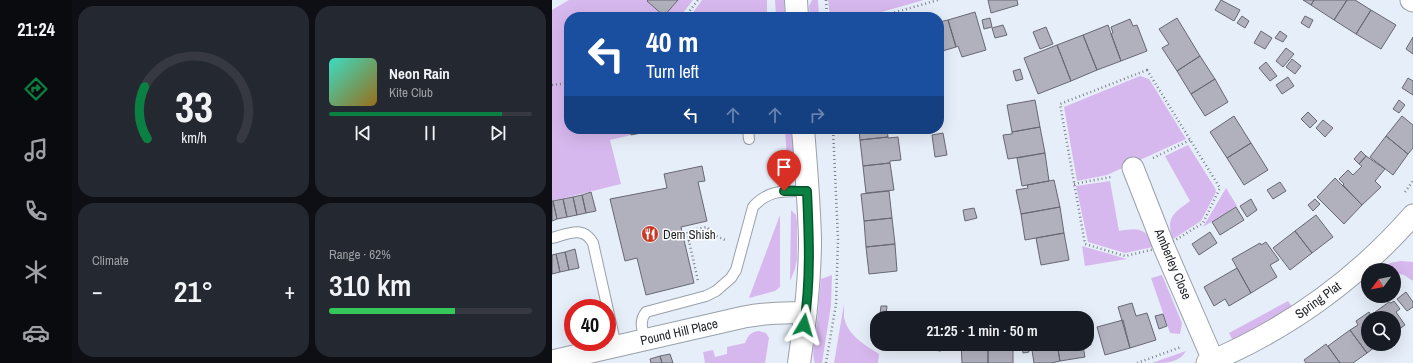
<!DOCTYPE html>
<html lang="en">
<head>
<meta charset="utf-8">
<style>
	body { margin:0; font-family:"Archivo Narrow",sans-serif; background:#242831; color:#f1f3f6; height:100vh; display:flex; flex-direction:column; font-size:15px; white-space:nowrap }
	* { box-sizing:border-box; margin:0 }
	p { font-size:13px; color:#9ea1a6 }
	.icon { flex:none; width:22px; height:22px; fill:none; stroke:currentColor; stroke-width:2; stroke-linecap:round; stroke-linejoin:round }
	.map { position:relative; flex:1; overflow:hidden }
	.drawer { display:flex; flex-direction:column; gap:6px; padding:6px; background:#0d0f14; width:480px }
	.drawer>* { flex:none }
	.guide { position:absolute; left:12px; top:12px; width:380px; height:122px; border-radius:16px; box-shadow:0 4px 16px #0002; background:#1a4fa0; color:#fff; overflow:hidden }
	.needle { width:26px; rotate:238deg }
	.fabs { position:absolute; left:809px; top:263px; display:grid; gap:8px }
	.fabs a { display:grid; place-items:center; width:40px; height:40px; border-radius:50%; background:#171b24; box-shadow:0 4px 16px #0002; font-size:20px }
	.speed { position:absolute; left:12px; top:299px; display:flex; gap:8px; font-size:20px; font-weight:700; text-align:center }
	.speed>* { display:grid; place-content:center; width:52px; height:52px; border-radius:50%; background:#171b24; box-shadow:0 4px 16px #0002; line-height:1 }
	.speed .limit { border:6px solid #d22; background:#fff; color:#111 }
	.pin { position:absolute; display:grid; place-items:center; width:34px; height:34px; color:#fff; margin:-41px -17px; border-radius:50% 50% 50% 0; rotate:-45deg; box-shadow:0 0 4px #0007 }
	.pin .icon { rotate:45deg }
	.me { position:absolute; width:44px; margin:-22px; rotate:7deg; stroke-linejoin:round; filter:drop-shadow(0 0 3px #0008) }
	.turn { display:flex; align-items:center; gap:14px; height:84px; padding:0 16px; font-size:18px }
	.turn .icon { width:52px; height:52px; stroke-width:2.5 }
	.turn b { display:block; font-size:28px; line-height:34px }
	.lanes { display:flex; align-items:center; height:38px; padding:0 16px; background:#0003; justify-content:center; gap:20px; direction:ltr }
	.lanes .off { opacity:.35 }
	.big { font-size:30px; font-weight:600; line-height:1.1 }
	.drawer .widget { flex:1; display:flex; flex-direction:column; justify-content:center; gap:6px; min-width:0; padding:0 14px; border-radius:16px; background:#242831 }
	.drawer .dial { align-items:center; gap:0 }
	.dial svg { height:104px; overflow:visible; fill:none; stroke:#363941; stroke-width:7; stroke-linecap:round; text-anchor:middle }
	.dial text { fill:#f1f3f6; stroke:none }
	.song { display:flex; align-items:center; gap:12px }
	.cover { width:48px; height:48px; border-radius:6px; background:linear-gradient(135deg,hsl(170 70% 55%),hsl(40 70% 35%)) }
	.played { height:4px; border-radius:2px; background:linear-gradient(90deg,#0b8043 85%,#363941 85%) }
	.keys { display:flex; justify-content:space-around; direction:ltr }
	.heat { display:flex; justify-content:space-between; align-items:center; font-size:22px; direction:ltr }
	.charge { height:6px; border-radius:3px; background:linear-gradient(90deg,#34c759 62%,#363941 0) }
	.drawer .tiles { flex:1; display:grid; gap:6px; grid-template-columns:repeat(2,1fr) }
	.trip { position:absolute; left:318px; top:311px; width:224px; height:40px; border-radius:16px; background:#171b24; box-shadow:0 4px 16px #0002; font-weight:600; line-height:40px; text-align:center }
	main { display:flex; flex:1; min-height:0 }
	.dock { display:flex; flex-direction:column; width:72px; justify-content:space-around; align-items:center; background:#090b0e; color:#9ea1a6 }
	.dock .icon { width:28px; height:28px }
	.dock .selected { color:#0b8043 }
	.dock b { font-size:18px; color:#f1f3f6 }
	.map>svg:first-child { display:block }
</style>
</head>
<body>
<main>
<nav class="dock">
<b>21:24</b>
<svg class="icon selected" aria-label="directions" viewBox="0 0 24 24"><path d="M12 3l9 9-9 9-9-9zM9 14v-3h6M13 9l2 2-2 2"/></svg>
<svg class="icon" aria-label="music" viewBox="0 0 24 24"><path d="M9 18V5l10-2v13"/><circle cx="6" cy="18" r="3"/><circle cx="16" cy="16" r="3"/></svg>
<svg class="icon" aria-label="phone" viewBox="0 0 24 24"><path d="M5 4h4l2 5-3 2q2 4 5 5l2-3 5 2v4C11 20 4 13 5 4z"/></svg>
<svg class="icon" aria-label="climate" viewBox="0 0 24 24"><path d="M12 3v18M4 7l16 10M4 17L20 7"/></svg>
<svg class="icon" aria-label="car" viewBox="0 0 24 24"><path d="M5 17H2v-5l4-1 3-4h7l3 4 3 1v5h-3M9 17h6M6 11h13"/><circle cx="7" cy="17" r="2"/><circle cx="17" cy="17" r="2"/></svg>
</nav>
<section class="drawer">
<div class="tiles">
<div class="widget dial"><svg viewBox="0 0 100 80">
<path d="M14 69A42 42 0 1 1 86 69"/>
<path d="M14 69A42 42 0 0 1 12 29" stroke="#0b8043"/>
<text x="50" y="56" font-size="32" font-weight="700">33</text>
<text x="50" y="72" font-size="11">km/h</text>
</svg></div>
<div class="widget">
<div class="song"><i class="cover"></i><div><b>Neon Rain</b><p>Kite Club</p></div></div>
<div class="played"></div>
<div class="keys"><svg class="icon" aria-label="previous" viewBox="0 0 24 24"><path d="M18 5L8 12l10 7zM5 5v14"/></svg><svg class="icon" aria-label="pause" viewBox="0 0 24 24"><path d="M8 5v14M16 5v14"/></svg><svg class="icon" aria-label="next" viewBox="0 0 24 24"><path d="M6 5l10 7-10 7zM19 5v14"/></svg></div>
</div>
<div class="widget"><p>Climate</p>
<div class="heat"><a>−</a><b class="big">21°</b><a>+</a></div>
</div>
<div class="widget"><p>Range · 62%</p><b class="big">310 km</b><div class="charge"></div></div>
</div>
</section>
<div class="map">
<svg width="861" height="363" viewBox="0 0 861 363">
	<rect width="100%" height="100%" fill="#e6eef9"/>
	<path fill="#d7b8ee" d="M 17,0 L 96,0 L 95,1 L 112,16 L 126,0 L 141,0 L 128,17 L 17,17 L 17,129 L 77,129 L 79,135 L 58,140 L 69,184 L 0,201 L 0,10 Z
		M 150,0 L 215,0 L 215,17 L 138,17 Z
		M 223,0 L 232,0 L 233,17 L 224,17 Z
		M 260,0 L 266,0 L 267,17 L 258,17 L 257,6 Z
		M 276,0 L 372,0 L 312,17 L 278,17 Z
		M 588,76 L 597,79 L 634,139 L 555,175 L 525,181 L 512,107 Z
		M 233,129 L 241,129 L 243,158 L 236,174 Z
		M 636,145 L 663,188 L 664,192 L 649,221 L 621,239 C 613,217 622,213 638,201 L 613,156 Z
		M 558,181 L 567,231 C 585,228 595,227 601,247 L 573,253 L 536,242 L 524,186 Z
		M 674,188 L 685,206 L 651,227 Z
		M 239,210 L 244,215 L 245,222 L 245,259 L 243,269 L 238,281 Z
		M 228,215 L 228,287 L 223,291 L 197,298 Z
		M 530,246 L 575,259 L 533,266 Z
		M 848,261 L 861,262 L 861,281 L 852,275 L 842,273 L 842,270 L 830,270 L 838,263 Z
		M 280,275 L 279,305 L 270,363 L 263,363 C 259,352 263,343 264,332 C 266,315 267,297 269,279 Z
		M 610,275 L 630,323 L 628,334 L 618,333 L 599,278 Z
		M 736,301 L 741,308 L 681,341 L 677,333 Z
		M 292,304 C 292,308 292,313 292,317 C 295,335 313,345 327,354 L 326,363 L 282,363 Z
		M 207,331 L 214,333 L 217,338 L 213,363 L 153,363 L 151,352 L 161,350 L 163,357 L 175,354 L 175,347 L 193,343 C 196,336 198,332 207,331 Z
		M 634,351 C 627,363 615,363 600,363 Z"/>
	<path fill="#b0b1bd" stroke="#676873" d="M 96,0 L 126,0 L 112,16 L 95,1 Z
		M 436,0 L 465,0 L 466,5 L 439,13 Z
		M 669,0 L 688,10 L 682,21 L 663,10 Z
		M 751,0 L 762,0 L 759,5 Z
		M 762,0 L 795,0 L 782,20 L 759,5 Z
		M 795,0 L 803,0 L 819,10 L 804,34 L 782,20 Z
		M 819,10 L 844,25 L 829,49 L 804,34 Z
		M 423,12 L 434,50 L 410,57 L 406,46 L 404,47 L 396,20 Z
		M 690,16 L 697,21 L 693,28 L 685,23 Z
		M 753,16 L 761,20 L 757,28 L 749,23 Z
		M 438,18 L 440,27 L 432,29 L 430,20 Z
		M 625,18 L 648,56 L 625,71 L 610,48 L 617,44 L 607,29 Z
		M 578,19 L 581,26 L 585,25 L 595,51 L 569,61 L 559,34 L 561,33 L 559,27 Z
		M 396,20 L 404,47 L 387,52 L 387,22 Z
		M 451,25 L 455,35 L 443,38 L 440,28 Z
		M 556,25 L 569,61 L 545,70 L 531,35 Z
		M 494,27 L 501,44 L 488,49 L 481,32 Z
		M 709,31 L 720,38 L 713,49 L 702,43 Z
		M 728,31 L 735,36 L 731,42 L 723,38 Z
		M 531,35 L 545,70 L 519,81 L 505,45 Z
		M 861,37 L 861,54 L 854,49 Z
		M 505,45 L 519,81 L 486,94 L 472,58 Z
		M 734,48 L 742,54 L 731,67 L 724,61 Z
		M 648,56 L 663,79 L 639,94 L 625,71 Z
		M 740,59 L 749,66 L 743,74 L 734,67 Z
		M 714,62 L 725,76 L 718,81 L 707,68 Z
		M 468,69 L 471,79 L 464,81 L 461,71 Z
		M 736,77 L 742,86 L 730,94 L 724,85 Z
		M 856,78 L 861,81 L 861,95 L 850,88 Z
		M 663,79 L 676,102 L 653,116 L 639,94 Z
		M 483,100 L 488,127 L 460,132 L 455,105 Z
		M 847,100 L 853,105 L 847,113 L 841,109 Z
		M 756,112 L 765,121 L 758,128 L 749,119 Z
		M 682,116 L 699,143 L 675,158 L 658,132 Z
		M 850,116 L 861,125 L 861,148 L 856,154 L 834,136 Z
		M 771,120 L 781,128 L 773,137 L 764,128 Z
		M 488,127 L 493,153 L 456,159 L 451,135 L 460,134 L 460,132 Z
		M 77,129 L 109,129 L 79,135 Z
		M 307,129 L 335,129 L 336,137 L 308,140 Z
		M 391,133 L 395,155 L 383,157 L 380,135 Z
		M 834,136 L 856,154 L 841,175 L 818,157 Z
		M 336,137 L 336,138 L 346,137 L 349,160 L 338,161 L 338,163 L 311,166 L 308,140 Z
		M 699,143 L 716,170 L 692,185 L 675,158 Z
		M 809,151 L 814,156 L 807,164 L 802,159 Z
		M 493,153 L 497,181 L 470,186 L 465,158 Z
		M 814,156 L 833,169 L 823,181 L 829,187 L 810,205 L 791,185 L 792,184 L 787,179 L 796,170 L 801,175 L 810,166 L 807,164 Z
		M 338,163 L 342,190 L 314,193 L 311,166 Z
		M 150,166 L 153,181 L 146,182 L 155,221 L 129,227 L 142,283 L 94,295 L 85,258 L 73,261 L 58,199 L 115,188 L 112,174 Z
		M 783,178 L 810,205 L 792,224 L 765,197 Z
		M 502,180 L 508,207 L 469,214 L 464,190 L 476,188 L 475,185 Z
		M 728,182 L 734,191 L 721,199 L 715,190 Z
		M 337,191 L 340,218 L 312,221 L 309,194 Z
		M 39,192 L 44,211 L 34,213 L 30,195 Z
		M 30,195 L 34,213 L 25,215 L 21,197 Z
		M 21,197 L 25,215 L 15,217 L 11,199 Z
		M 11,199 L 15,217 L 5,219 L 1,201 Z
		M 699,199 L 705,210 L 695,217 L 688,206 Z
		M 763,199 L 768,204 L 761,211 L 756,205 Z
		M 0,201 L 1,201 L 5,219 L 0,221 Z
		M 508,207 L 512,233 L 473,240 L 469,214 Z
		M 684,207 L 692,220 L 668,235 L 660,222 Z
		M 422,208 L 425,218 L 413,221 L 411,210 Z
		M 764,215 L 781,237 L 760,253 L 743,231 Z
		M 340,218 L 343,244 L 314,247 L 312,221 Z
		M 743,231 L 760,253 L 738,270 L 721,248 Z
		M 658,232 L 665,243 L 647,255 L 640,244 Z
		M 512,233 L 517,260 L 489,265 L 484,238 Z
		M 714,242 L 727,260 L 718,265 L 725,277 L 699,293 L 680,259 L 708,243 L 709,245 Z
		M 343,244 L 345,271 L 317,274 L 314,247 Z
		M 23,249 L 27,268 L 17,270 L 13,252 Z
		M 13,252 L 17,270 L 8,272 L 4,254 Z
		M 4,254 L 8,272 L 0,274 L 0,255 Z
		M 685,268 L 699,293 L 677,306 L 673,299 L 662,306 L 652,287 Z
		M 854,292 L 861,302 L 861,307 L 855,311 L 845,299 Z
		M 842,301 L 848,309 L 844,312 L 853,325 L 842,333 L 842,318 L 821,318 L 819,315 L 837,302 L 839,303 Z
		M 580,303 L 584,316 L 595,313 L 604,340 L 578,348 L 566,307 Z
		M 329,306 L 335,306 L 334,316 L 328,315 Z
		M 817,312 L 821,318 L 816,318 L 816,344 L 827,344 L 815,353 L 798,330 L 806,325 L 804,321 Z
		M 611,314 L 615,326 L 607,329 L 603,316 Z
		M 571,320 L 578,348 L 553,355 L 545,327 Z
		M 798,330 L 815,353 L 801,363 L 788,363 L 776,346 Z
		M 537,333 L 539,345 L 531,346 L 533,357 L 508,361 L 505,344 L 535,344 L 535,334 Z
		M 337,344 L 364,344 L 363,348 Z
		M 364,344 L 390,344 L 389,351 L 363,348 Z
		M 409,344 L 436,344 L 436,363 L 410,363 Z
		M 436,344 L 461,344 L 461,363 L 436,363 Z
		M 470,344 L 476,344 L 477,352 L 471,353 Z
		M 479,344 L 505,344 L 508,361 L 499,363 L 482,363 Z
		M 774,344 L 788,363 L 754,363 L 752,360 Z
		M 118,354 L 121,363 L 110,363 L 108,356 Z
		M 108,356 L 110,363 L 99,363 L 98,359 Z"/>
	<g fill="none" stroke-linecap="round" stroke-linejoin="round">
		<g stroke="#98a0aa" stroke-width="12">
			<path id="service" d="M 196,129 L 197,139
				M 0,238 C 16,234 31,225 41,243 L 64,346
				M 93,339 C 90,329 87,321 94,312 L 154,296 L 164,291 L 179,278 L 184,270 L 201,207 C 217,189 233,191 255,191"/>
		</g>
		<g stroke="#98a0aa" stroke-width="23">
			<path id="minor" d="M 859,0 L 861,1
				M 581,168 L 612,247 L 661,360
				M 0,361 L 192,317 C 213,313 233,312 254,313
				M 655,363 C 734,330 805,279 861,215"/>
		</g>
		<g stroke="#98a0aa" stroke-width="24">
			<path id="tertiary" d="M 244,0 L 245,17
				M 247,363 C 253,322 258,281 258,239 C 257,202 254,165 251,129"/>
		</g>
		<path stroke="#7c8289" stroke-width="2.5" stroke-dasharray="1 3" stroke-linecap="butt" d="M 274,0 L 275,17
			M 133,17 L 146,0
			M 327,17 L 386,0
			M 595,70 L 668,188 L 651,223 L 612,247 L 573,256 L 533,244 L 508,104 Z
			M 0,85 L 17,83
			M 601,158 L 638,140
			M 522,184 L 559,177
			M 853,192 L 861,181
			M 137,241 L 135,231 L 155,227 L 162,235 L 173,240
			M 132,242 L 137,241 L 146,281
			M 274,363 L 284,304 L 286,239 L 281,129
			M 585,363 L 629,347"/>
		<use href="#service" stroke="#fff" stroke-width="10"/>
		<use href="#minor" stroke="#fff" stroke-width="21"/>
		<use href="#tertiary" stroke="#fff" stroke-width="22"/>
	</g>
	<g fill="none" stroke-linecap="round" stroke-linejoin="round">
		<g stroke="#07532c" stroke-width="10">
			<path id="route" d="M 232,191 L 255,191 C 257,236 259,281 252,325"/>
		</g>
		<use href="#route" stroke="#0b8043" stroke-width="7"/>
	</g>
	<defs>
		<g id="restaurant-disc" transform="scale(0.9)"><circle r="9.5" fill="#c73b28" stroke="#fff"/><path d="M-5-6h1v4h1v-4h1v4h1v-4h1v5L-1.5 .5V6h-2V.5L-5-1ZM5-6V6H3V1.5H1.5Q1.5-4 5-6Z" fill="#fff"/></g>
	</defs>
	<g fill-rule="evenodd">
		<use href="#restaurant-disc" x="98" y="234"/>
	</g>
	<g text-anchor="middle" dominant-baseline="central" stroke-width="3" stroke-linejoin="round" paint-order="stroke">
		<g font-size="13" fill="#1d2024" stroke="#fff" text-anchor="start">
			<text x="111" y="234">Dem Shish</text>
		</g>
		<g font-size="13" fill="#1d2024" stroke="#fff">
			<text transform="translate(621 264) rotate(67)">Amberley Close</text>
			<text transform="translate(766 300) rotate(-36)">Spring Plat</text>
			<text transform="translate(127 332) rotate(-13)">Pound Hill Place</text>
		</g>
	</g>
</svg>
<div class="fabs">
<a><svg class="needle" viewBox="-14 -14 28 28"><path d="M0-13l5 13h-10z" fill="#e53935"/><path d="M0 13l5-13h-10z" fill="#9ea1a6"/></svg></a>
<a><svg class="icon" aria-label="search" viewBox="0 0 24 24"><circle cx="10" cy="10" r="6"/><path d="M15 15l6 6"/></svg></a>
</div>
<div class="speed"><div class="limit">40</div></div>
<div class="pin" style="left:232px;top:191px;background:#d93025"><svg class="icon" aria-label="arrive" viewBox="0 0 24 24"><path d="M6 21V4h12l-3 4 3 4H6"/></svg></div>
<svg class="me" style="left:252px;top:325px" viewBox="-20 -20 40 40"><path d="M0-17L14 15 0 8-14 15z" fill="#0b8043" stroke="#fff" stroke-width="4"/></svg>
<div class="trip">21:25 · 1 min · 50 m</div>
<div class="guide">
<div class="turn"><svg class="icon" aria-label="left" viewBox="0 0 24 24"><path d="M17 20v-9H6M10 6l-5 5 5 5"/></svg><div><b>40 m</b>Turn left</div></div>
<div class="lanes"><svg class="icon" aria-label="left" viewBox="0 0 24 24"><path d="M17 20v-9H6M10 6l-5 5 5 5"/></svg><svg class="icon off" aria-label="ahead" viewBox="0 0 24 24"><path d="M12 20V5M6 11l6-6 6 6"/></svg><svg class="icon off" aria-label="ahead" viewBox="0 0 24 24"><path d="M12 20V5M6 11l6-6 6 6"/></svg><svg class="icon off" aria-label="right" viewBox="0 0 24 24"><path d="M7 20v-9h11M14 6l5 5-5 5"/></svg></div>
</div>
</div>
</main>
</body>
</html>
